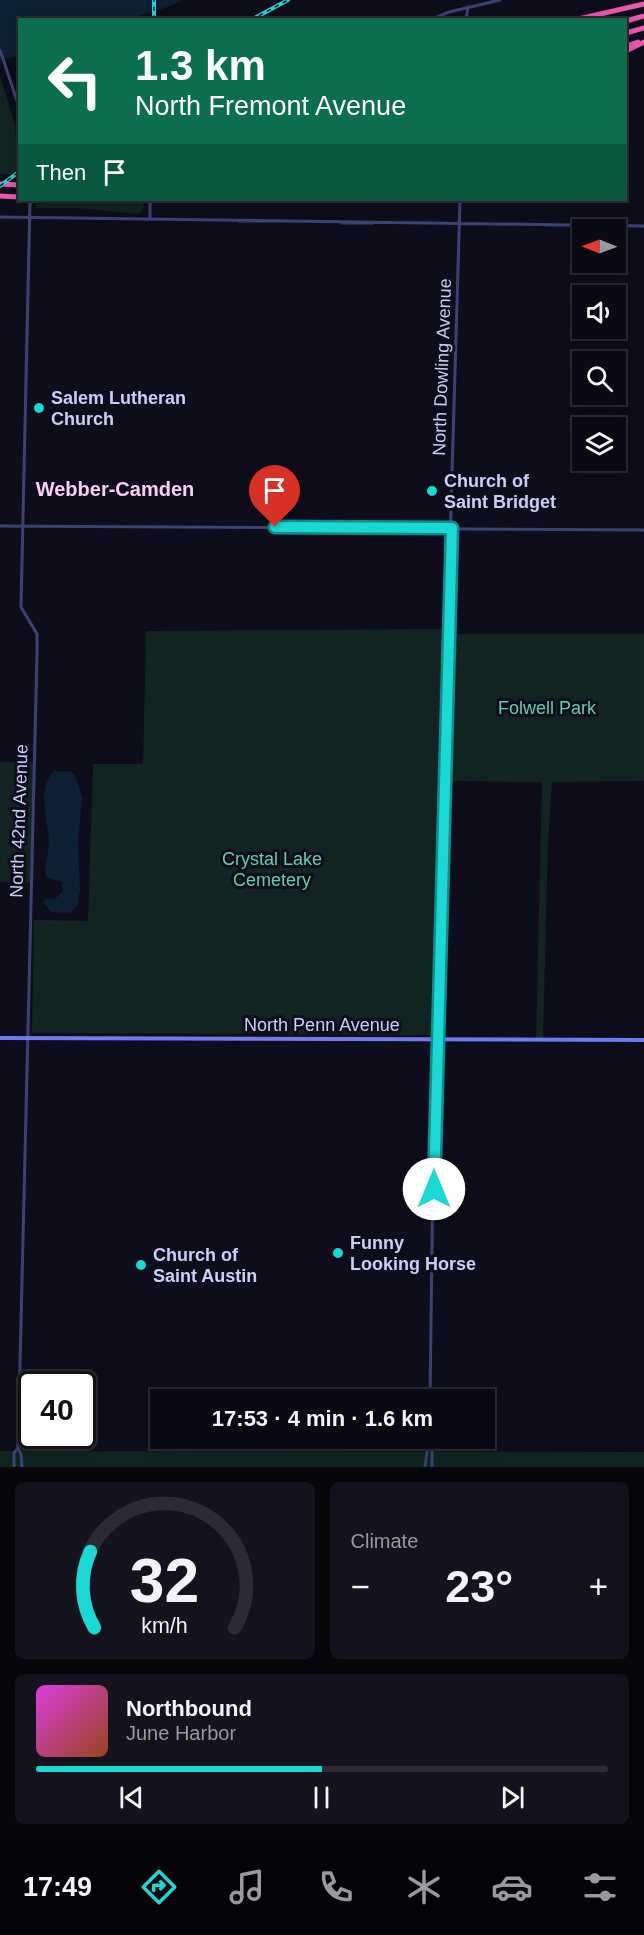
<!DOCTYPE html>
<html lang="en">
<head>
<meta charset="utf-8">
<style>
	body { margin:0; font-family:Arial,sans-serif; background:#13131d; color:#f1f3f6; height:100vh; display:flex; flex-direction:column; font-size:22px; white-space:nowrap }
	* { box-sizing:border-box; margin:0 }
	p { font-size:20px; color:#999aa0 }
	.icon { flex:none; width:33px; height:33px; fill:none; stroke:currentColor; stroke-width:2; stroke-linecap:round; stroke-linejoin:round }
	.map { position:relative; height:1467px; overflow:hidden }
	.side { display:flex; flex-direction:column; gap:15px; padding:15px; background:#06060b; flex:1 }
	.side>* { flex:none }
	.hud { position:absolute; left:18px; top:18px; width:609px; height:183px; border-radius:0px; box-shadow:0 3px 15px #0003,0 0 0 2px #2a2b34; background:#0b6e4f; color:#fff; overflow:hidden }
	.needle { width:39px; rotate:271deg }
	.controls { position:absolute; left:572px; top:219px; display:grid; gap:12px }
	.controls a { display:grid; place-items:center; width:54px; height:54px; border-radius:0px; background:#0a0a14; box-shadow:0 3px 15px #0003,0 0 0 2px #2a2b34; font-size:30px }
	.speed { position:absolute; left:18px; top:1371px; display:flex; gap:12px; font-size:30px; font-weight:700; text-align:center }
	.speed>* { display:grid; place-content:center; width:78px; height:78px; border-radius:50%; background:#0a0a14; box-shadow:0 3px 15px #0003,0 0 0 2px #2a2b34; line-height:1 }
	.speed .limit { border:3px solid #111; border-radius:9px; background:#fff; color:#111 }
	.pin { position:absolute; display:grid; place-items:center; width:51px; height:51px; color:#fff; margin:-62px -26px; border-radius:50% 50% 50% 0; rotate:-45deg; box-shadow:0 0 6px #0007 }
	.pin .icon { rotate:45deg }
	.me { position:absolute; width:66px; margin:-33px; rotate:0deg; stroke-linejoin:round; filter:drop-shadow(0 0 4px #0008) }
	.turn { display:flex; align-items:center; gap:21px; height:126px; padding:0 18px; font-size:27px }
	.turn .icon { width:78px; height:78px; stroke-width:2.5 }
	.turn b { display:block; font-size:42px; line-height:51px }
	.then { display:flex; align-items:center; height:57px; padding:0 18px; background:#0003; gap:12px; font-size:22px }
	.big { font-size:45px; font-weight:800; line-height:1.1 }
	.side .card { flex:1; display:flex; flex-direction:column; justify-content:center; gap:9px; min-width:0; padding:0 21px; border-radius:9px; background:#13131d }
	.side .dial { align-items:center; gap:0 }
	.dial svg { height:156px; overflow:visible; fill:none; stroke:#2a2b34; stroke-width:7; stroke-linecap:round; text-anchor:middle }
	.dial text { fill:#f1f3f6; stroke:none }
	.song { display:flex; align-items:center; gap:18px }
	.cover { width:72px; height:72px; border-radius:9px; background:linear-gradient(135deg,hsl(300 70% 55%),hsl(20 70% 35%)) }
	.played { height:6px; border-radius:3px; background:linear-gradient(90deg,#1ad8d4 50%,#2a2b34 50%) }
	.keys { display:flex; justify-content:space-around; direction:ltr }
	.heat { display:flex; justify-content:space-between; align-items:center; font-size:33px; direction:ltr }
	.side .tiles { flex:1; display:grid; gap:15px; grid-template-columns:1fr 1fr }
	.card:last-child { grid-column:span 2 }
	.trip { position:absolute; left:150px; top:1389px; width:345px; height:60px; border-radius:0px; background:#0a0a14; box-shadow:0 3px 15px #0003,0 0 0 2px #2a2b34; font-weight:800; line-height:60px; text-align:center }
	.menu { display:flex; height:96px; justify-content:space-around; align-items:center; background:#040408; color:#999aa0 }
	.menu .icon { width:42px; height:42px }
	.menu .current { color:#1ad8d4 }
	.menu b { font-size:27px; color:#f1f3f6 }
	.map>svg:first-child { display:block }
</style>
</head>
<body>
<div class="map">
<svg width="644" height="1467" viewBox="0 0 644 1467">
	<rect width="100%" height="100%" fill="#0e0d1b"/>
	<path fill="#112421" d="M 0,76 L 15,124 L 19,176 L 0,174 Z
		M 87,200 L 145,200 L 142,212 L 137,214 L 79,208 L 36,208 L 36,204 Z
		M 444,629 L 433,1035 L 32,1033 L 34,920 L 88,921 L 93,764 L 143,764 L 146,631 Z
		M 453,634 L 644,634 L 644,781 L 552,782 L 548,842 L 543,1040 L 536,1040 L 542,782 L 449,781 Z
		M 0,762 L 34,762 L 31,883 L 0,882 Z
		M 0,1451 L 644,1452 L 644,1467 L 0,1467 Z"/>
	<path fill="#0d2033" d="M 0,0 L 183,0 C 130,27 78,19 20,20 L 19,56 L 0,60 Z
		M 54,771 L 70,771 L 75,774 L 82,798 L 78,841 L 80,890 L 77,906 L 69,913 L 52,912 L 43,903 L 45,899 L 56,898 L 63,891 L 61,882 L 47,877 C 42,865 50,852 49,840 C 47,819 37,788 54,771 Z"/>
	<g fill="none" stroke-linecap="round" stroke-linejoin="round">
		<path stroke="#3d4274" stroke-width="3" d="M 430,20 L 449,12 L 500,0
			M 466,20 L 468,7
			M 0,50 L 20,110
			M 0,217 L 644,226
			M 150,218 L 150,200
			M 239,221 L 271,221
			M 341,223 L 373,223
			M 546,225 L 578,225
			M 0,526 L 644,530
			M 435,1107 L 436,1078
			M 430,1400 L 434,1091 L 460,200
			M 429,1448 L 432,1451 L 432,1467
			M 14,1467 L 14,1453 L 18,1448
			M 22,1467 L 21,1454 L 18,1448 L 37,653 L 37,634 L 21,607 L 30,200
			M 425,1467 L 429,1438"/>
		<path stroke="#6f7bee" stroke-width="4" d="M 0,1038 L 644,1040"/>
		<path stroke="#eb56af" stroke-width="5" d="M 574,20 L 644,4
			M 626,21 L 644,16
			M 626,33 L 644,28
			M 626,46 L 638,42
			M 626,51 L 644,42
			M 0,184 L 20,185
			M 0,196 L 20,197"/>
		<g stroke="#1ad8d4" stroke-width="4">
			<path id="rail" d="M 154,20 L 154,0
				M 251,20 L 288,0
				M 0,186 L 20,171"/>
		</g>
		<use href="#rail" stroke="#0e0d1b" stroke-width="1.5" stroke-dasharray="4.5" stroke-linecap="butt"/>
	</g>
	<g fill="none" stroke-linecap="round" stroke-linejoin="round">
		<g stroke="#118c8a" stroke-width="15">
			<path id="route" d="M 275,527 L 452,528 L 434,1189"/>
		</g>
		<use href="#route" stroke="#1ad8d4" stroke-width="10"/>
	</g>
	<g fill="#1ad8d4" stroke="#0e0d1b" stroke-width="2">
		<circle cx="39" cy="408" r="6"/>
		<circle cx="432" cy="491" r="6"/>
		<circle cx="338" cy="1253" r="6"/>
		<circle cx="141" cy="1265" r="6"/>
	</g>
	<g text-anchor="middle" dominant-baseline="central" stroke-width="6" stroke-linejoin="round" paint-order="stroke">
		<g font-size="18" fill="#cdcdf9" stroke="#0e0d1b">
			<text transform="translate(442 367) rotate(-88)">North Dowling Avenue</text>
			<text transform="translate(19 821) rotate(-88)">North 42nd Avenue</text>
			<text x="322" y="1025">North Penn Avenue</text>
		</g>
		<g font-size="18" font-weight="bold" fill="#cdcdf9" stroke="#0e0d1b" text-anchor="start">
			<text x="51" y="398">Salem Lutheran<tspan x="51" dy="21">Church</tspan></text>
			<text x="444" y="481">Church of<tspan x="444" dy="21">Saint Bridget</tspan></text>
			<text x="350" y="1243">Funny<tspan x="350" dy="21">Looking Horse</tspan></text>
			<text x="153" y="1255">Church of<tspan x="153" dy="21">Saint Austin</tspan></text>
		</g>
		<g font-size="18" fill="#62cfa7" stroke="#0e0d1b">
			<text x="547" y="708">Folwell Park</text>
			<text x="272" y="859">Crystal Lake<tspan x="272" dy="21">Cemetery</tspan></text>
		</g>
		<g font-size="20" font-weight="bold" fill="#f9ceef" stroke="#0e0d1b">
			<text x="115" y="489">Webber-Camden</text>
		</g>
	</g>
</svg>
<div class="controls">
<a><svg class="needle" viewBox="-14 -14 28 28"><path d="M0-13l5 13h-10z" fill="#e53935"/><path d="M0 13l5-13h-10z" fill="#999aa0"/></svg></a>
<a><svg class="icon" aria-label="sound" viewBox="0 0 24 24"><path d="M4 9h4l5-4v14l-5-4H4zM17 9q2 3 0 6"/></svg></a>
<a><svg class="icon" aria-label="search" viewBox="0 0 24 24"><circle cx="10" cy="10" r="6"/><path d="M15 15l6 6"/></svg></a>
<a><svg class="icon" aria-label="layers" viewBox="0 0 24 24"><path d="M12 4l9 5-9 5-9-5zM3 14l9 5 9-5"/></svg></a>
</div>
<div class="speed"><div class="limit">40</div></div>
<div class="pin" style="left:275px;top:527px;background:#d93025"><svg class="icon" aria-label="arrive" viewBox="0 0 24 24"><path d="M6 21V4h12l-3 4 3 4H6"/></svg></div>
<svg class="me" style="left:434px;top:1189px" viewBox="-20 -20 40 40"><circle r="19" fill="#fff"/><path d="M0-13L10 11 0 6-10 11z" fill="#1ad8d4"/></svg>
<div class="trip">17:53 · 4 min · 1.6 km</div>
<div class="hud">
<div class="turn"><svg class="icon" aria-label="left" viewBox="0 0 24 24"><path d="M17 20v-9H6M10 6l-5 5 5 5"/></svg><div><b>1.3 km</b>North Fremont Avenue</div></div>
<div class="then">Then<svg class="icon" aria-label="arrive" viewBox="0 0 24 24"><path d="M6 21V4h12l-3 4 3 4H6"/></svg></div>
</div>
</div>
<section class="side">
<div class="tiles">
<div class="card dial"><svg viewBox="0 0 100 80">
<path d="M14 69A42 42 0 1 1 86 69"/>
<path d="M14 69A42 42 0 0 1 12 30" stroke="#1ad8d4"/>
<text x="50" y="56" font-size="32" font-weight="700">32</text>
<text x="50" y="72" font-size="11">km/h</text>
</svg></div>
<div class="card"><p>Climate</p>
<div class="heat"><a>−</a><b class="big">23°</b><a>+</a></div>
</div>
<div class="card">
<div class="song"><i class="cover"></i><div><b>Northbound</b><p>June Harbor</p></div></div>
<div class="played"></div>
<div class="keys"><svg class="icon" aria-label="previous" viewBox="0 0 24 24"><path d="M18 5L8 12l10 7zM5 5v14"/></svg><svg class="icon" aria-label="pause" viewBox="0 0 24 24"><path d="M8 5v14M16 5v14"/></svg><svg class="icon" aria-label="next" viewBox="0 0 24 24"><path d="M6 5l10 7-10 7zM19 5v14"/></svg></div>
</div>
</div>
</section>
<nav class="menu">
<b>17:49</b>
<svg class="icon current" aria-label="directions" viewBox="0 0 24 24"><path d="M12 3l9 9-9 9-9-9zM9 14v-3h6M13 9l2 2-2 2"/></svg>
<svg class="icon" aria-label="music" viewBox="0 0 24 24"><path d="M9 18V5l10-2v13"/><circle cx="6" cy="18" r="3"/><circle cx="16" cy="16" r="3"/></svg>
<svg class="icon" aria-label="phone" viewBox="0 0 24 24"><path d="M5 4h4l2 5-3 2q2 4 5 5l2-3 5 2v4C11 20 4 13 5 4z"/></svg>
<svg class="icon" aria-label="climate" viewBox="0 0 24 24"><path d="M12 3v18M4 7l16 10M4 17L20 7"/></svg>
<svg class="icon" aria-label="car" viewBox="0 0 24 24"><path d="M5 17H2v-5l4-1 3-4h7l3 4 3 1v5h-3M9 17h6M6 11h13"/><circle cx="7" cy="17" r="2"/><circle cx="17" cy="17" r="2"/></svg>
<svg class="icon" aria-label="filters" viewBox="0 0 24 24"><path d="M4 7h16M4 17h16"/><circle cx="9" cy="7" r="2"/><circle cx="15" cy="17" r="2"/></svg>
</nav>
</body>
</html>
